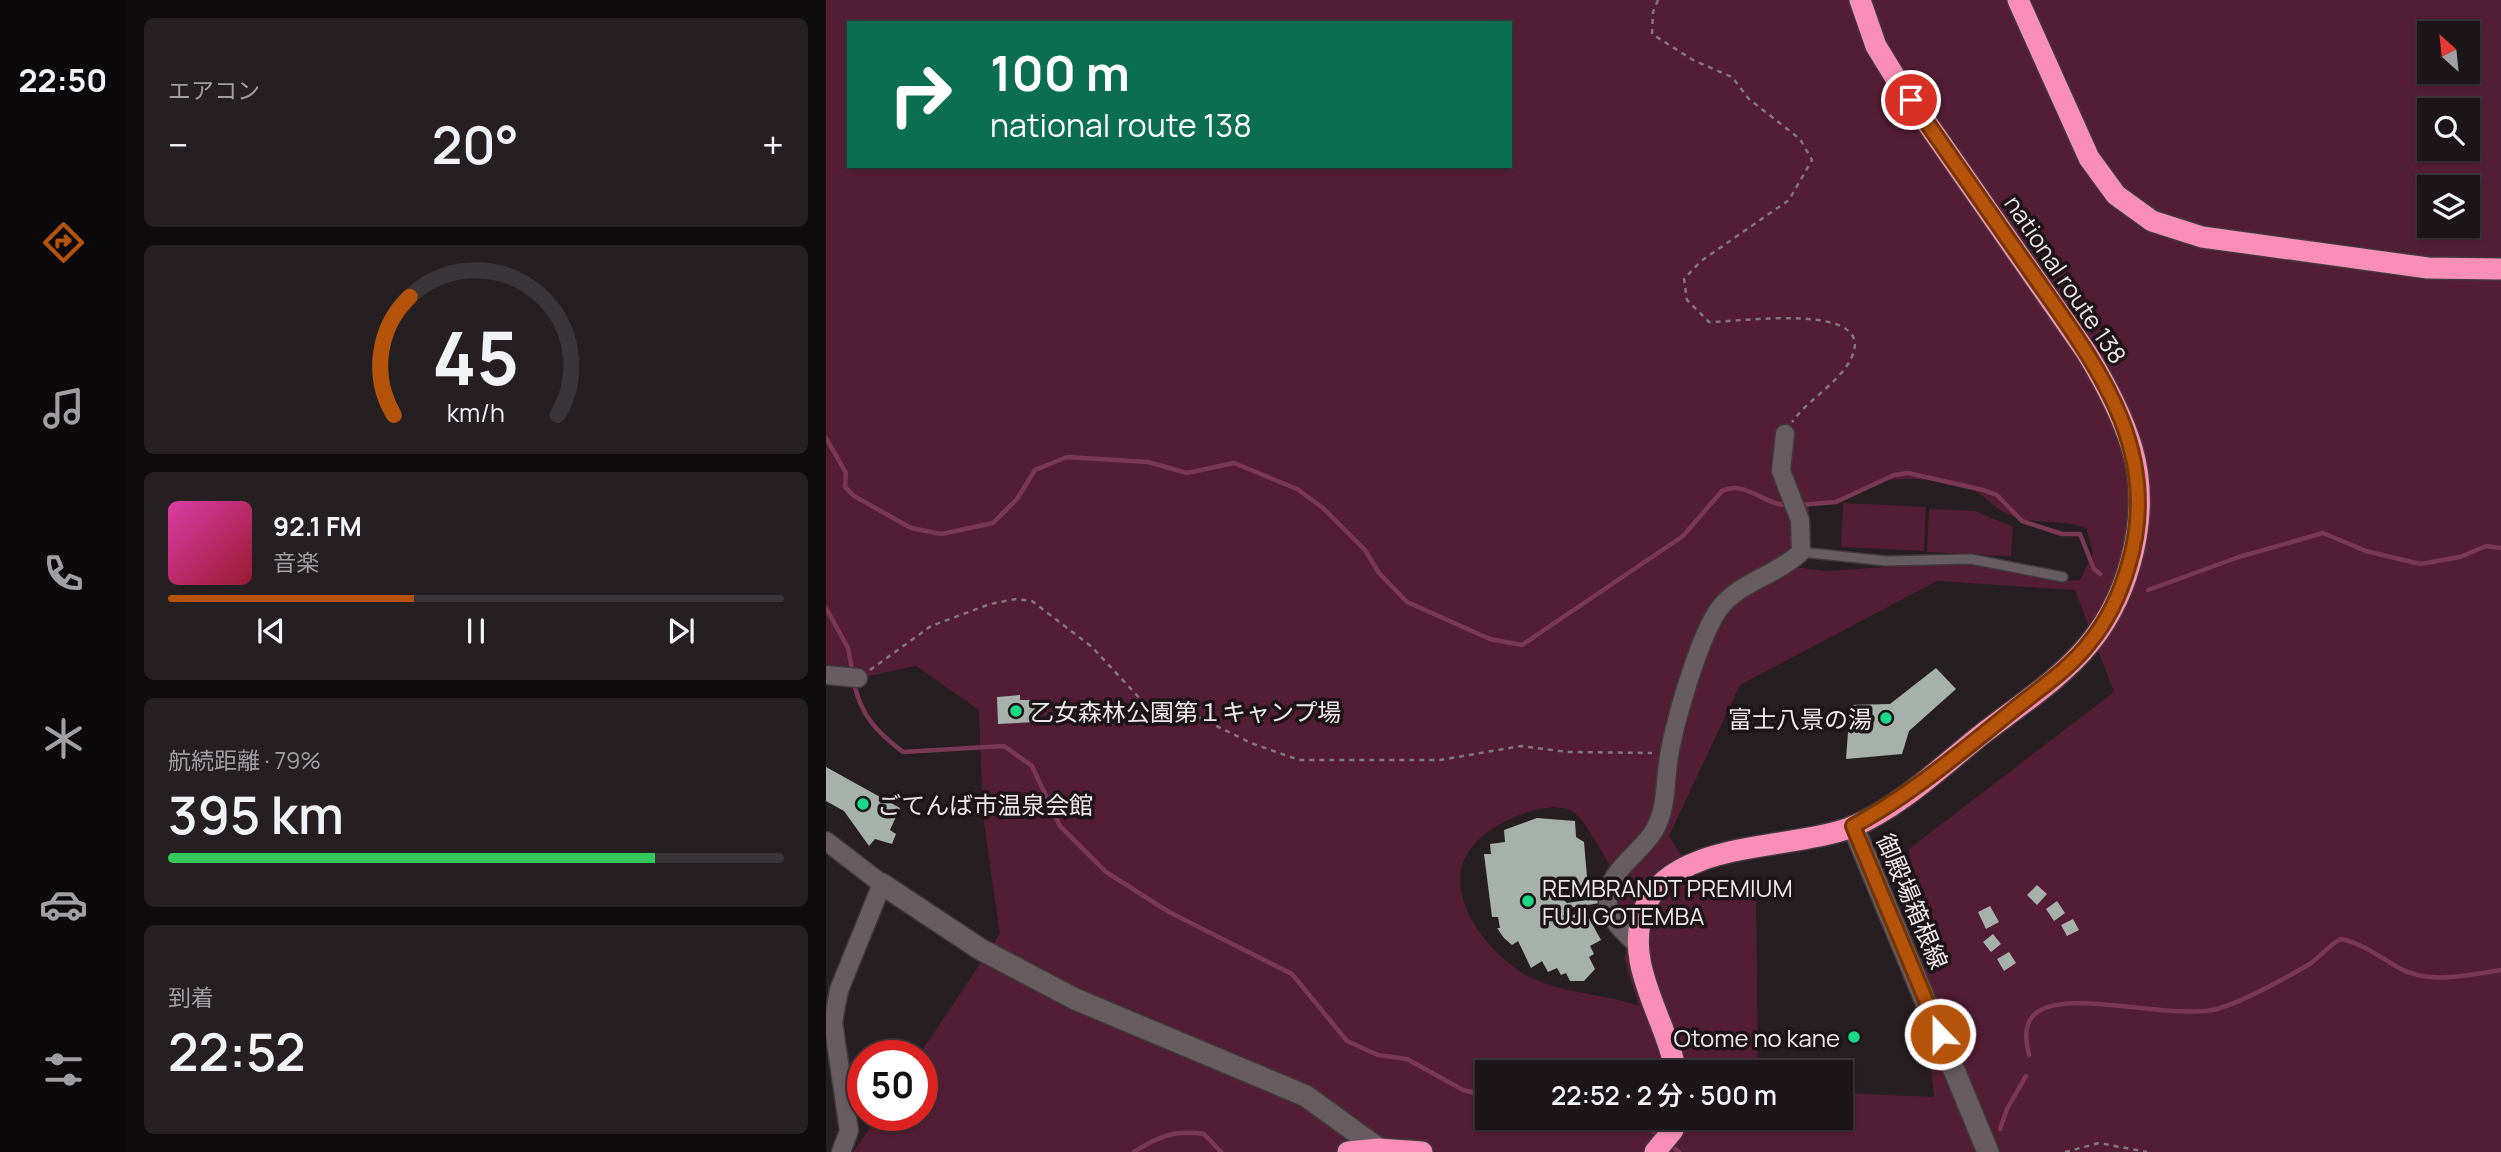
<!DOCTYPE html>
<html lang="ja">
<head>
<meta charset="utf-8">
<style>
	body { margin:0; font-family:Manrope,"Noto Sans JP",sans-serif; background:#251f22; color:#f1f3f6; height:100vh; display:flex; flex-direction:column; font-size:26px; white-space:nowrap }
	* { box-sizing:border-box; margin:0 }
	p { font-size:23px; color:#a09fa2 }
	.icon { flex:none; width:38px; height:38px; fill:none; stroke:currentColor; stroke-width:2; stroke-linecap:round; stroke-linejoin:round }
	.map { position:relative; flex:1; overflow:hidden }
	.sheet { display:flex; flex-direction:column; gap:18px; padding:18px; background:#0f0c0e; width:700px }
	.sheet>* { flex:none }
	.guide { position:absolute; left:21px; top:21px; width:665px; height:147px; border-radius:0px; box-shadow:0 2px 5px #0004,0 0 0 2px #3a3538; background:#0b6e4f; color:#fff; overflow:hidden }
	.needle { width:46px; rotate:333deg }
	.tools { position:absolute; left:1591px; top:21px; display:grid; gap:14px }
	.tools a { display:grid; place-items:center; width:63px; height:63px; border-radius:0px; background:#1c1619; box-shadow:0 2px 5px #0004,0 0 0 2px #3a3538; font-size:35px }
	.speed { position:absolute; left:21px; top:1040px; display:flex; gap:14px; font-size:35px; font-weight:700; text-align:center }
	.speed>* { display:grid; place-content:center; width:91px; height:91px; border-radius:50%; background:#1c1619; box-shadow:0 2px 5px #0004,0 0 0 2px #3a3538; line-height:1 }
	.speed .limit { border:10px solid #d22; background:#fff; color:#111 }
	.pin { position:absolute; display:grid; place-items:center; width:60px; height:60px; color:#fff; margin:-30px; border:4px solid #fff; border-radius:50%; box-shadow:0 2px 7px #0007 }
	.me { position:absolute; width:77px; margin:-38px; rotate:338deg; stroke-linejoin:round; filter:drop-shadow(0 0 5px #0008) }
	.turn { display:flex; align-items:center; gap:24px; height:147px; padding:0 28px; font-size:32px }
	.turn .icon { width:91px; height:91px; stroke-width:2.5 }
	.turn b { display:block; font-size:49px; line-height:60px }
	.big { font-size:52px; font-weight:600; line-height:1.1 }
	.sheet .tile { flex:1; display:flex; flex-direction:column; justify-content:center; gap:10px; min-width:0; padding:0 24px; border-radius:10px; background:#251f22 }
	.sheet .dial { align-items:center; gap:0 }
	.dial svg { height:182px; overflow:visible; fill:none; stroke:#3a3538; stroke-width:7; stroke-linecap:round; text-anchor:middle }
	.dial text { fill:#f1f3f6; stroke:none }
	.song { display:flex; align-items:center; gap:21px }
	.cover { width:84px; height:84px; border-radius:10px; background:linear-gradient(135deg,hsl(320 70% 55%),hsl(350 70% 35%)) }
	.played { height:7px; border-radius:4px; background:linear-gradient(90deg,#b45309 40%,#3a3538 40%) }
	.keys { display:flex; justify-content:space-around; direction:ltr }
	.heat { display:flex; justify-content:space-between; align-items:center; font-size:38px; direction:ltr }
	.charge { height:10px; border-radius:5px; background:linear-gradient(90deg,#34c759 79%,#3a3538 0) }
	.trip { position:absolute; left:649px; top:1060px; width:378px; height:70px; border-radius:0px; background:#1c1619; box-shadow:0 2px 5px #0004,0 0 0 2px #3a3538; font-weight:600; line-height:70px; text-align:center }
	main { display:flex; flex:1; min-height:0 }
	.tabs { display:flex; flex-direction:column; width:126px; justify-content:space-around; align-items:center; background:#0b090a; color:#a09fa2 }
	.tabs .icon { width:49px; height:49px }
	.tabs .on { color:#b45309 }
	.tabs b { font-size:32px; color:#f1f3f6 }
	.map>svg:first-child { display:block }
</style>
</head>
<body>
<main>
<nav class="tabs">
<b>22:50</b>
<svg class="icon on" aria-label="directions" viewBox="0 0 24 24"><path d="M12 3l9 9-9 9-9-9zM9 14v-3h6M13 9l2 2-2 2"/></svg>
<svg class="icon" aria-label="music" viewBox="0 0 24 24"><path d="M9 18V5l10-2v13"/><circle cx="6" cy="18" r="3"/><circle cx="16" cy="16" r="3"/></svg>
<svg class="icon" aria-label="phone" viewBox="0 0 24 24"><path d="M5 4h4l2 5-3 2q2 4 5 5l2-3 5 2v4C11 20 4 13 5 4z"/></svg>
<svg class="icon" aria-label="climate" viewBox="0 0 24 24"><path d="M12 3v18M4 7l16 10M4 17L20 7"/></svg>
<svg class="icon" aria-label="car" viewBox="0 0 24 24"><path d="M5 17H2v-5l4-1 3-4h7l3 4 3 1v5h-3M9 17h6M6 11h13"/><circle cx="7" cy="17" r="2"/><circle cx="17" cy="17" r="2"/></svg>
<svg class="icon" aria-label="filters" viewBox="0 0 24 24"><path d="M4 7h16M4 17h16"/><circle cx="9" cy="7" r="2"/><circle cx="15" cy="17" r="2"/></svg>
</nav>
<section class="sheet">
<div class="tile"><p>エアコン</p>
<div class="heat"><a>−</a><b class="big">20°</b><a>+</a></div>
</div>
<div class="tile dial"><svg viewBox="0 0 100 80">
<path d="M14 69A42 42 0 1 1 86 69"/>
<path d="M14 69A42 42 0 0 1 21 17" stroke="#b45309"/>
<text x="50" y="56" font-size="32" font-weight="700">45</text>
<text x="50" y="72" font-size="11">km/h</text>
</svg></div>
<div class="tile">
<div class="song"><i class="cover"></i><div><b>92.1 FM</b><p>音楽</p></div></div>
<div class="played"></div>
<div class="keys"><svg class="icon" aria-label="previous" viewBox="0 0 24 24"><path d="M18 5L8 12l10 7zM5 5v14"/></svg><svg class="icon" aria-label="pause" viewBox="0 0 24 24"><path d="M8 5v14M16 5v14"/></svg><svg class="icon" aria-label="next" viewBox="0 0 24 24"><path d="M6 5l10 7-10 7zM19 5v14"/></svg></div>
</div>
<div class="tile"><p>航続距離 · 79%</p><b class="big">395 km</b><div class="charge"></div></div>
<div class="tile"><p>到着</p><b class="big">22:52</b></div>
</section>
<div class="map">
<svg width="1675" height="1152" viewBox="0 0 1675 1152">
	<rect width="100%" height="100%" fill="#261e21"/>
	<path fill="#531d35" fill-rule="evenodd" d="M 0,0 L 1675,0 L 1675,1152 L 27,1152 L 53,1115 L 96,1115 L 96,1055 L 93,1055 L 174,934 L 157,817 L 153,710 L 90,666 L 0,685 ZM 23,23 L 684,23 L 684,166 L 23,166 ZM 1603,33 L 1642,33 L 1642,72 L 1603,72 ZM 1603,110 L 1642,110 L 1642,149 L 1603,149 ZM 1603,187 L 1642,187 L 1642,226 L 1603,226 ZM 1072,479 C 1100,480 1126,477 1151,492 C 1161,499 1170,509 1181,514 C 1207,526 1235,518 1260,528 L 1267,553 L 1254,580 L 1235,581 L 1130,562 L 1001,571 L 966,567 L 984,548 L 983,503 L 1018,500 L 1046,483 ZM 1111,581 L 1249,590 L 1288,692 L 1083,849 L 1108,1097 L 1015,1093 L 1015,1118 L 662,1118 L 662,1073 L 932,1073 L 930,888 L 883,900 L 843,836 L 914,685 ZM 728,807 C 732,808 740,808 744,810 C 760,818 776,855 787,870 L 776,911 L 786,934 L 801,949 L 798,959 L 813,1006 C 774,992 731,995 695,972 C 664,952 628,909 635,870 C 642,833 695,809 728,807 Z
		M 1017,503 L 1100,507 L 1098,551 L 1015,547 Z
		M 1103,509 L 1149,511 L 1187,527 L 1185,556 L 1101,552 Z"/>
	<g fill="none" stroke-linecap="round" stroke-linejoin="round">
		<path stroke="#7a3854" stroke-width="4.5" d="M 0,438 L 20,473 L 19,487 L 28,496 L 85,528 L 115,534 L 167,523 L 191,499 L 209,470 L 241,457 L 322,462 L 361,473 L 408,463 L 471,489 L 497,508 L 539,550 L 553,573 L 581,602 L 664,639 L 696,645 L 857,536 L 896,491 C 919,479 940,507 964,505
			M 973,505 L 1010,502 L 1068,475 L 1082,473 L 1157,490 L 1171,495 L 1196,521 L 1236,534 L 1254,534 L 1268,569 L 1274,574
			M 1322,590 L 1413,557 L 1497,533 L 1540,551 L 1594,564 L 1634,557 L 1660,546 L 1675,548
			M 0,608 L 22,648 L 27,674
			M 28,683 C 35,716 51,732 77,752 L 178,746 L 206,766 L 234,826 L 280,872 L 343,912 L 466,974 L 521,1041 L 552,1055 L 581,1059 L 637,1090 L 662,1096
			M 1203,1055 C 1200,1042 1197,1026 1208,1015 C 1236,986 1345,1021 1391,1009 C 1418,1001 1458,979 1482,965 C 1495,957 1502,945 1515,939 C 1538,944 1554,957 1573,968 C 1604,985 1642,975 1675,970
			M 811,1118 L 833,1136
			M 1174,1129 L 1181,1109 L 1200,1076
			M 843,1144 L 853,1152
			M 308,1152 C 333,1136 348,1130 378,1134 L 395,1152"/>
	</g>
	<path fill="#a7b1ab" d="M 1110,668 L 1130,689 L 1083,731 L 1076,754 L 1020,759 L 1024,705 L 1064,704 Z
		M 194,695 L 194,700 L 209,700 L 210,722 L 172,724 L 171,697 Z
		M 0,767 L 74,808 L 64,830 L 70,834 L 66,844 L 49,839 L 43,846 L 18,811 L 0,801 Z
		M 711,818 L 749,821 L 750,837 L 758,842 L 762,889 L 728,892 L 741,903 L 774,898 L 774,903 L 742,908 L 737,917 L 742,918 L 758,909 L 775,940 L 764,946 L 768,954 L 763,957 L 769,969 L 758,981 L 744,981 L 740,973 L 735,975 L 731,968 L 722,972 L 716,961 L 705,968 L 692,941 L 686,945 L 678,938 L 671,928 L 674,928 L 672,917 L 666,917 L 658,854 L 665,854 L 664,844 L 679,842 L 678,830 Z
		M 1211,885 L 1221,894 L 1211,905 L 1201,895 Z
		M 1231,901 L 1239,913 L 1228,921 L 1220,909 Z
		M 1164,906 L 1173,922 L 1160,929 L 1152,912 Z
		M 1247,919 L 1253,930 L 1241,936 L 1235,925 Z
		M 1167,934 L 1175,944 L 1165,952 L 1157,942 Z
		M 1183,952 L 1190,963 L 1178,971 L 1171,959 Z"/>
	<g fill="none" stroke-linecap="round" stroke-linejoin="round">
		<g stroke="#40393b" stroke-width="12">
			<path id="lane" d="M 975,552 L 1060,561 L 1145,559 L 1237,577"/>
		</g>
		<g stroke="#40393b" stroke-width="21">
			<path id="street" d="M 0,675 L 32,678
				M 0,841 L 56,884 L 13,990 L 7,1022 L 23,1131 L 15,1152
				M 813,946 C 797,932 779,917 782,893 C 786,868 818,850 829,829 C 841,808 839,779 843,756 C 849,721 873,637 893,609 C 914,581 950,576 975,552 L 974,520 L 955,471 L 959,434"/>
		</g>
		<g stroke="#40393b" stroke-width="24">
			<path id="secondary" d="M 1027,826 L 1162,1152
				M 56,884 L 154,949 L 249,999 L 480,1096 L 553,1149"/>
		</g>
		<g stroke="#40393b" stroke-width="24">
			<path id="highway" d="M 1192,0 L 1263,158 L 1290,195 L 1326,221 L 1376,237 L 1602,268 L 1675,269
				M 850,1073 C 841,1018 794,962 820,905 C 849,840 967,850 1026,827 C 1074,807 1115,767 1155,735 C 1191,707 1235,679 1264,643 C 1305,592 1325,512 1306,448 C 1296,414 1279,383 1261,353 L 1069,77 L 1050,46 L 1034,0
				M 522,1152 L 553,1149 L 596,1152
				M 829,1152 L 847,1130 L 851,1118"/>
		</g>
		<path stroke="#80787b" stroke-width="2.5" stroke-dasharray="5 5" stroke-linecap="butt" d="M 832,0 L 827,12 L 826,34 L 867,60 L 906,77 L 923,99 L 974,139 L 986,160 L 963,200 L 875,261 L 858,279 L 861,300 L 883,322 C 907,323 1063,298 1022,364 C 1008,386 982,400 966,422
			M 44,670 L 105,626 L 164,604 L 190,599 L 206,601 L 266,647 L 319,704 L 352,707 L 425,743 L 473,760 L 614,760 L 695,746 L 742,752 L 826,753
			M 1239,1152 L 1273,1143 L 1321,1152"/>
		<use href="#lane" stroke="#675c60" stroke-width="9"/>
		<use href="#street" stroke="#675c60" stroke-width="18"/>
		<use href="#secondary" stroke="#675c60" stroke-width="21"/>
		<use href="#highway" stroke="#f98fb8" stroke-width="21"/>
	</g>
	<g fill="none" stroke-linecap="round" stroke-linejoin="round">
		<g stroke="#753606" stroke-width="18">
			<path id="route" d="M 1085,100 C 1124,156 1164,213 1203,269 C 1267,361 1339,448 1302,567 C 1294,594 1282,620 1264,642 C 1242,671 1208,692 1181,715 C 1131,755 1083,796 1027,826 L 1114,1034"/>
		</g>
		<use href="#route" stroke="#b45309" stroke-width="12"/>
	</g>
	<g fill="#1ad988" stroke="#1d1417" stroke-width="2.5">
		<circle cx="190" cy="711" r="7"/>
		<circle cx="1060" cy="718" r="7"/>
		<circle cx="37" cy="804" r="7"/>
		<circle cx="702" cy="901" r="7"/>
		<circle cx="1028" cy="1037" r="7"/>
	</g>
	<g text-anchor="middle" dominant-baseline="central" stroke-width="7" stroke-linejoin="round" paint-order="stroke">
		<g font-size="24" fill="#eee7e9" stroke="#1d1417">
			<text transform="translate(1240 279) rotate(56)">national route 138</text>
			<text transform="translate(1087 901) rotate(67)">御殿場箱根線</text>
		</g>
		<g font-size="24" fill="#eee7e9" stroke="#1d1417" text-anchor="start">
			<text x="204" y="711">乙女森林公園第１キャンプ場</text>
			<text x="1046" y="718" text-anchor="end">富士八景の湯</text>
			<text x="51" y="804">ごてんば市温泉会館</text>
			<text x="716" y="887">REMBRANDT PREMIUM<tspan x="716" dy="28">FUJI GOTEMBA</tspan></text>
			<text x="1014" y="1037" text-anchor="end">Otome no kane</text>
		</g>
	</g>
</svg>
<div class="tools">
<a><svg class="needle" viewBox="-14 -14 28 28"><path d="M0-13l5 13h-10z" fill="#e53935"/><path d="M0 13l5-13h-10z" fill="#a09fa2"/></svg></a>
<a><svg class="icon" aria-label="search" viewBox="0 0 24 24"><circle cx="10" cy="10" r="6"/><path d="M15 15l6 6"/></svg></a>
<a><svg class="icon" aria-label="layers" viewBox="0 0 24 24"><path d="M12 4l9 5-9 5-9-5zM3 14l9 5 9-5"/></svg></a>
</div>
<div class="speed"><div class="limit">50</div></div>
<div class="pin" style="left:1085px;top:100px;background:#d93025"><svg class="icon" aria-label="arrive" viewBox="0 0 24 24"><path d="M6 21V4h12l-3 4 3 4H6"/></svg></div>
<svg class="me" style="left:1114px;top:1034px" viewBox="-20 -20 40 40"><circle r="17" fill="#b45309" stroke="#fff" stroke-width="3"/><path d="M0-11L8 9 0 5-8 9z" fill="#fff"/></svg>
<div class="trip">22:52 · 2 分 · 500 m</div>
<div class="guide">
<div class="turn"><svg class="icon" aria-label="right" viewBox="0 0 24 24"><path d="M7 20v-9h11M14 6l5 5-5 5"/></svg><div><b>100 m</b>national route 138</div></div>
</div>
</div>
</main>
</body>
</html>
